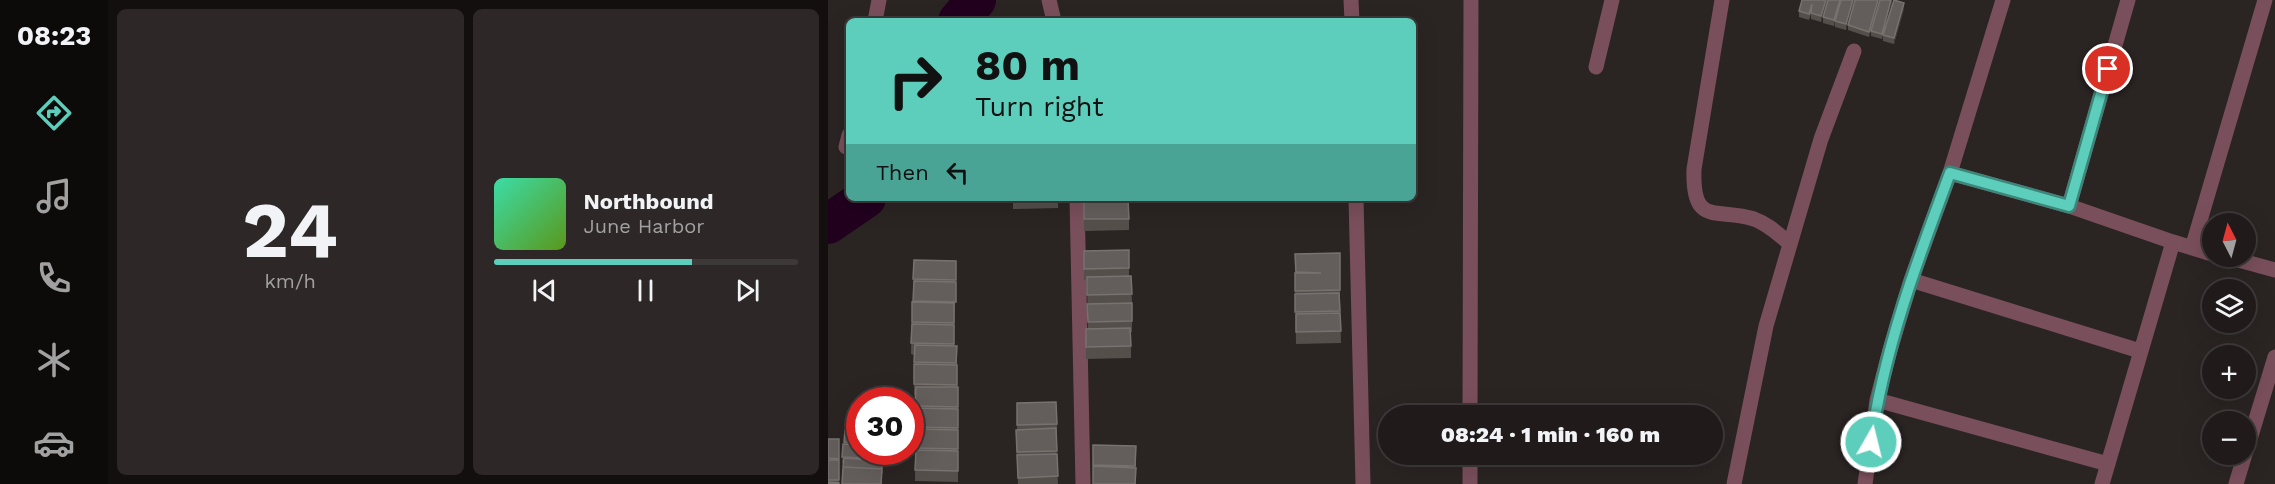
<!DOCTYPE html>
<html lang="en">
<head>
<meta charset="utf-8">
<style>
	body { margin:0; font-family:"Work Sans",sans-serif; background:#2d2827; color:#f1f3f6; height:100vh; display:flex; flex-direction:column; font-size:22px; white-space:nowrap }
	* { box-sizing:border-box; margin:0 }
	p { font-size:20px; color:#a2a1a2 }
	.icon { flex:none; width:33px; height:33px; fill:none; stroke:currentColor; stroke-width:2; stroke-linecap:round; stroke-linejoin:round }
	.map { position:relative; flex:1; overflow:hidden }
	.panel { display:flex; flex-direction:column; gap:9px; padding:9px; background:#120f0e; width:720px }
	.panel>* { flex:none }
	.guide { position:absolute; left:18px; top:18px; width:570px; height:183px; border-radius:9px; box-shadow:0 6px 24px #0002,0 0 0 2px #3d3939; background:#5ccebb; color:#111; overflow:hidden }
	.needle { width:39px; rotate:354deg }
	.tools { position:absolute; left:1374px; top:213px; display:grid; gap:12px }
	.tools a { display:grid; place-items:center; width:54px; height:54px; border-radius:50%; background:#201b1a; box-shadow:0 6px 24px #0002,0 0 0 2px #3d3939; font-size:30px }
	.speed { position:absolute; left:18px; top:387px; display:flex; gap:12px; font-size:30px; font-weight:700; text-align:center }
	.speed>* { display:grid; place-content:center; width:78px; height:78px; border-radius:50%; background:#201b1a; box-shadow:0 6px 24px #0002,0 0 0 2px #3d3939; line-height:1 }
	.speed .limit { border:9px solid #d22; background:#fff; color:#111 }
	.pin { position:absolute; display:grid; place-items:center; width:51px; height:51px; color:#fff; margin:-26px; border:3px solid #fff; border-radius:50%; box-shadow:0 2px 6px #0007 }
	.me { position:absolute; width:66px; margin:-33px; rotate:8deg; stroke-linejoin:round; filter:drop-shadow(0 0 4px #0008) }
	.turn { display:flex; align-items:center; gap:21px; height:126px; padding:0 30px; font-size:27px }
	.turn .icon { width:78px; height:78px; stroke-width:2.5 }
	.turn b { display:block; font-size:42px; line-height:51px }
	.then { display:flex; align-items:center; height:57px; padding:0 30px; background:#0003; gap:12px; font-size:22px }
	.panel .widget { flex:1; display:flex; flex-direction:column; justify-content:center; gap:9px; min-width:0; padding:0 21px; border-radius:9px; background:#2d2827 }
	.panel .dial { align-items:center; gap:0 }
	.dial b { font-size:78px; line-height:1 }
	.song { display:flex; align-items:center; gap:18px }
	.cover { width:72px; height:72px; border-radius:9px; background:linear-gradient(135deg,hsl(160 70% 55%),hsl(90 70% 35%)) }
	.played { height:6px; border-radius:3px; background:linear-gradient(90deg,#5ccebb 65%,#3d3939 65%) }
	.keys { display:flex; justify-content:space-around; direction:ltr }
	.panel .tiles { flex:1; display:grid; gap:9px; grid-template-columns:repeat(2,1fr) }
	.trip { position:absolute; left:550px; top:405px; width:345px; height:60px; border-radius:30px; background:#201b1a; box-shadow:0 6px 24px #0002,0 0 0 2px #3d3939; font-weight:800; line-height:60px; text-align:center }
	main { display:flex; flex:1; min-height:0 }
	.tab-bar { display:flex; flex-direction:column; width:108px; justify-content:space-around; align-items:center; background:#0d0b0a; color:#a2a1a2 }
	.tab-bar .icon { width:42px; height:42px }
	.tab-bar .current { color:#5ccebb }
	.tab-bar b { font-size:27px; color:#f1f3f6 }
	.map>svg:first-child { display:block }
</style>
</head>
<body>
<main>
<nav class="tab-bar">
<b>08:23</b>
<svg class="icon current" aria-label="directions" viewBox="0 0 24 24"><path d="M12 3l9 9-9 9-9-9zM9 14v-3h6M13 9l2 2-2 2"/></svg>
<svg class="icon" aria-label="music" viewBox="0 0 24 24"><path d="M9 18V5l10-2v13"/><circle cx="6" cy="18" r="3"/><circle cx="16" cy="16" r="3"/></svg>
<svg class="icon" aria-label="phone" viewBox="0 0 24 24"><path d="M5 4h4l2 5-3 2q2 4 5 5l2-3 5 2v4C11 20 4 13 5 4z"/></svg>
<svg class="icon" aria-label="climate" viewBox="0 0 24 24"><path d="M12 3v18M4 7l16 10M4 17L20 7"/></svg>
<svg class="icon" aria-label="car" viewBox="0 0 24 24"><path d="M5 17H2v-5l4-1 3-4h7l3 4 3 1v5h-3M9 17h6M6 11h13"/><circle cx="7" cy="17" r="2"/><circle cx="17" cy="17" r="2"/></svg>
</nav>
<section class="panel">
<div class="tiles">
<div class="widget dial"><b>24</b><p>km/h</p></div>
<div class="widget">
<div class="song"><i class="cover"></i><div><b>Northbound</b><p>June Harbor</p></div></div>
<div class="played"></div>
<div class="keys"><svg class="icon" aria-label="previous" viewBox="0 0 24 24"><path d="M18 5L8 12l10 7zM5 5v14"/></svg><svg class="icon" aria-label="pause" viewBox="0 0 24 24"><path d="M8 5v14M16 5v14"/></svg><svg class="icon" aria-label="next" viewBox="0 0 24 24"><path d="M6 5l10 7-10 7zM19 5v14"/></svg></div>
</div>
</div>
</section>
<div class="map">
<svg width="1447" height="484" viewBox="0 0 1447 484">
	<rect width="100%" height="100%" fill="#2a2423"/>
	<g fill="none" stroke-linecap="round" stroke-linejoin="round">
		<path stroke="#21001e" stroke-width="40" d="M 130,21 L 148,0
			M 0,224 L 38,198"/>
		<path stroke="#794f5b" stroke-width="15" d="M 221,0 L 226,21
			M 523,0 L 524,21
			M 894,0 L 866,169 C 864,228 889,207 926,219 C 940,224 950,234 961,243
			M 47,21 L 51,0
			M 768,67 L 784,0
			M 18,147 L 21,135
			M 1122,173 L 1241,206 L 1345,242 L 1384,254
			M 249,198 L 255,484
			M 528,198 L 535,484
			M 1241,206 L 1300,0
			M 1364,248 L 1437,0
			M 1396,256 L 1447,270
			M 1083,280 L 1312,351
			M 1049,400 L 1280,464
			M 642,416 L 643,0
			M 1418,452 L 1447,357
			M 642,484 L 642,454
			M 906,484 L 938,326 L 993,139 L 1026,51
			M 1037,484 L 1049,400 L 1062,350 L 1083,280 L 1122,173 L 1175,0
			M 1274,484 L 1345,242
			M 1408,484 L 1417,454"/>
	</g>
	<path fill="#544f4b" d="M 974,0 L 999,0 L 993,22 L 983,19 L 983,14 L 981,20 L 971,17 L 971,11 Z
		M 1026,0 L 1018,30 L 1007,27 L 1007,23 L 1006,26 L 995,23 L 995,17 Z
		M 1052,0 L 1064,0 L 1064,4 L 1054,39 L 1043,36 L 1043,31 L 1041,37 L 1020,30 L 1020,25 Z
		M 1076,9 L 1066,44 L 1055,41 L 1055,35 Z
		M 185,198 L 230,198 L 230,208 L 185,209 Z
		M 256,198 L 301,198 L 301,230 L 256,231 Z
		M 301,250 L 301,276 L 303,276 L 304,303 L 304,332 L 303,332 L 303,358 L 258,359 L 258,329 L 260,329 L 259,280 L 256,280 L 256,251 Z
		M 512,253 L 512,300 L 513,343 L 468,344 L 467,285 L 467,254 Z
		M 86,260 L 128,261 L 126,346 L 129,346 L 129,387 L 130,387 L 130,482 L 87,481 L 88,395 L 86,395 L 86,355 L 83,354 L 84,302 L 85,302 Z
		M 189,403 L 229,424 L 229,435 L 228,436 L 230,484 L 190,484 L 188,441 L 188,430 L 189,430 Z
		M 17,430 L 32,430 L 32,452 L 54,452 L 54,484 L 14,463 Z
		M 0,439 L 11,439 L 11,483 L 0,484 Z
		M 308,446 L 308,484 L 265,476 L 265,465 Z"/>
	<path fill="#3d3734" d="M 998,0 L 999,0 L 993,22 L 993,16 Z
		M 1012,0 L 1013,0 L 1006,26 L 1006,20 Z
		M 1025,0 L 1026,0 L 1018,30 L 1018,24 Z
		M 1050,0 L 1052,0 L 1052,2 L 1041,37 L 1041,32 Z
		M 1063,0 L 1064,4 L 1054,39 L 1054,34 Z
		M 1076,3 L 1076,9 L 1066,44 L 1066,38 Z"/>
	<path fill="#635e5b" stroke="#77726f" stroke-width="1.5" d="M 974,0 L 998,0 L 993,16 L 983,13 L 984,4 L 981,14 L 971,11 Z
		M 1000,0 L 1012,0 L 1006,20 L 995,17 Z
		M 1013,0 L 1025,0 L 1018,24 L 1007,21 Z
		M 1027,0 L 1050,0 L 1041,32 L 1020,25 Z
		M 1052,0 L 1063,0 L 1054,34 L 1043,31 Z
		M 1066,0 L 1076,3 L 1066,38 L 1055,35 Z
		M 300,200 L 301,219 L 256,219 L 256,201 Z
		M 301,250 L 301,268 L 256,269 L 256,251 Z
		M 512,253 L 512,290 L 467,291 L 467,273 L 493,273 L 468,272 L 467,254 Z
		M 86,260 L 128,261 L 128,280 L 85,279 Z
		M 303,276 L 304,294 L 259,295 L 259,277 Z
		M 86,281 L 128,282 L 128,302 L 85,301 Z
		M 511,293 L 512,311 L 467,312 L 467,294 Z
		M 84,302 L 126,303 L 126,323 L 84,322 Z
		M 304,303 L 304,321 L 260,322 L 259,304 Z
		M 512,313 L 513,331 L 468,332 L 468,314 Z
		M 84,324 L 126,325 L 126,344 L 83,343 Z
		M 302,328 L 303,346 L 258,347 L 258,329 Z
		M 87,345 L 129,346 L 128,363 L 86,362 Z
		M 86,364 L 129,365 L 129,385 L 86,384 Z
		M 88,387 L 130,387 L 130,407 L 87,406 Z
		M 228,402 L 229,424 L 189,425 L 189,403 Z
		M 88,408 L 130,409 L 130,428 L 87,427 Z
		M 228,428 L 229,451 L 189,452 L 188,430 Z
		M 88,429 L 130,430 L 130,449 L 87,448 Z
		M 17,430 L 32,430 L 32,443 L 16,442 Z
		M 0,439 L 11,439 L 11,459 L 0,458 Z
		M 15,444 L 32,445 L 32,452 L 54,452 L 53,459 L 14,457 Z
		M 265,445 L 308,446 L 307,466 L 265,465 Z
		M 88,450 L 130,451 L 130,471 L 87,470 Z
		M 229,454 L 230,476 L 190,478 L 189,455 Z
		M 16,458 L 54,461 L 54,473 L 54,469 L 15,467 Z
		M 0,460 L 11,460 L 11,480 L 0,480 Z
		M 265,466 L 308,468 L 307,484 L 265,484 Z
		M 15,467 L 54,469 L 53,484 L 14,484 Z
		M 0,482 L 11,483 L 11,484 L 0,484 Z"/>
	<g fill="none" stroke-linecap="round" stroke-linejoin="round">
		<g stroke="#3c867a" stroke-width="15">
			<path id="route" d="M 1043,442 C 1056,349 1089,261 1122,173 L 1241,206 L 1280,69"/>
		</g>
		<use href="#route" stroke="#5ccebb" stroke-width="10"/>
	</g>
</svg>
<div class="tools">
<a><svg class="needle" viewBox="-14 -14 28 28"><path d="M0-13l5 13h-10z" fill="#e53935"/><path d="M0 13l5-13h-10z" fill="#a2a1a2"/></svg></a>
<a><svg class="icon" aria-label="layers" viewBox="0 0 24 24"><path d="M12 4l9 5-9 5-9-5zM3 14l9 5 9-5"/></svg></a>
<a>+</a>
<a>−</a>
</div>
<div class="speed"><div class="limit">30</div></div>
<div class="pin" style="left:1280px;top:69px;background:#d93025"><svg class="icon" aria-label="arrive" viewBox="0 0 24 24"><path d="M6 21V4h12l-3 4 3 4H6"/></svg></div>
<svg class="me" style="left:1043px;top:442px" viewBox="-20 -20 40 40"><circle r="17" fill="#5ccebb" stroke="#fff" stroke-width="3"/><path d="M0-11L8 9 0 5-8 9z" fill="#fff"/></svg>
<div class="trip">08:24 · 1 min · 160 m</div>
<div class="guide">
<div class="turn"><svg class="icon" aria-label="right" viewBox="0 0 24 24"><path d="M7 20v-9h11M14 6l5 5-5 5"/></svg><div><b>80 m</b>Turn right</div></div>
<div class="then">Then<svg class="icon" aria-label="left" viewBox="0 0 24 24"><path d="M17 20v-9H6M10 6l-5 5 5 5"/></svg></div>
</div>
</div>
</main>
</body>
</html>
